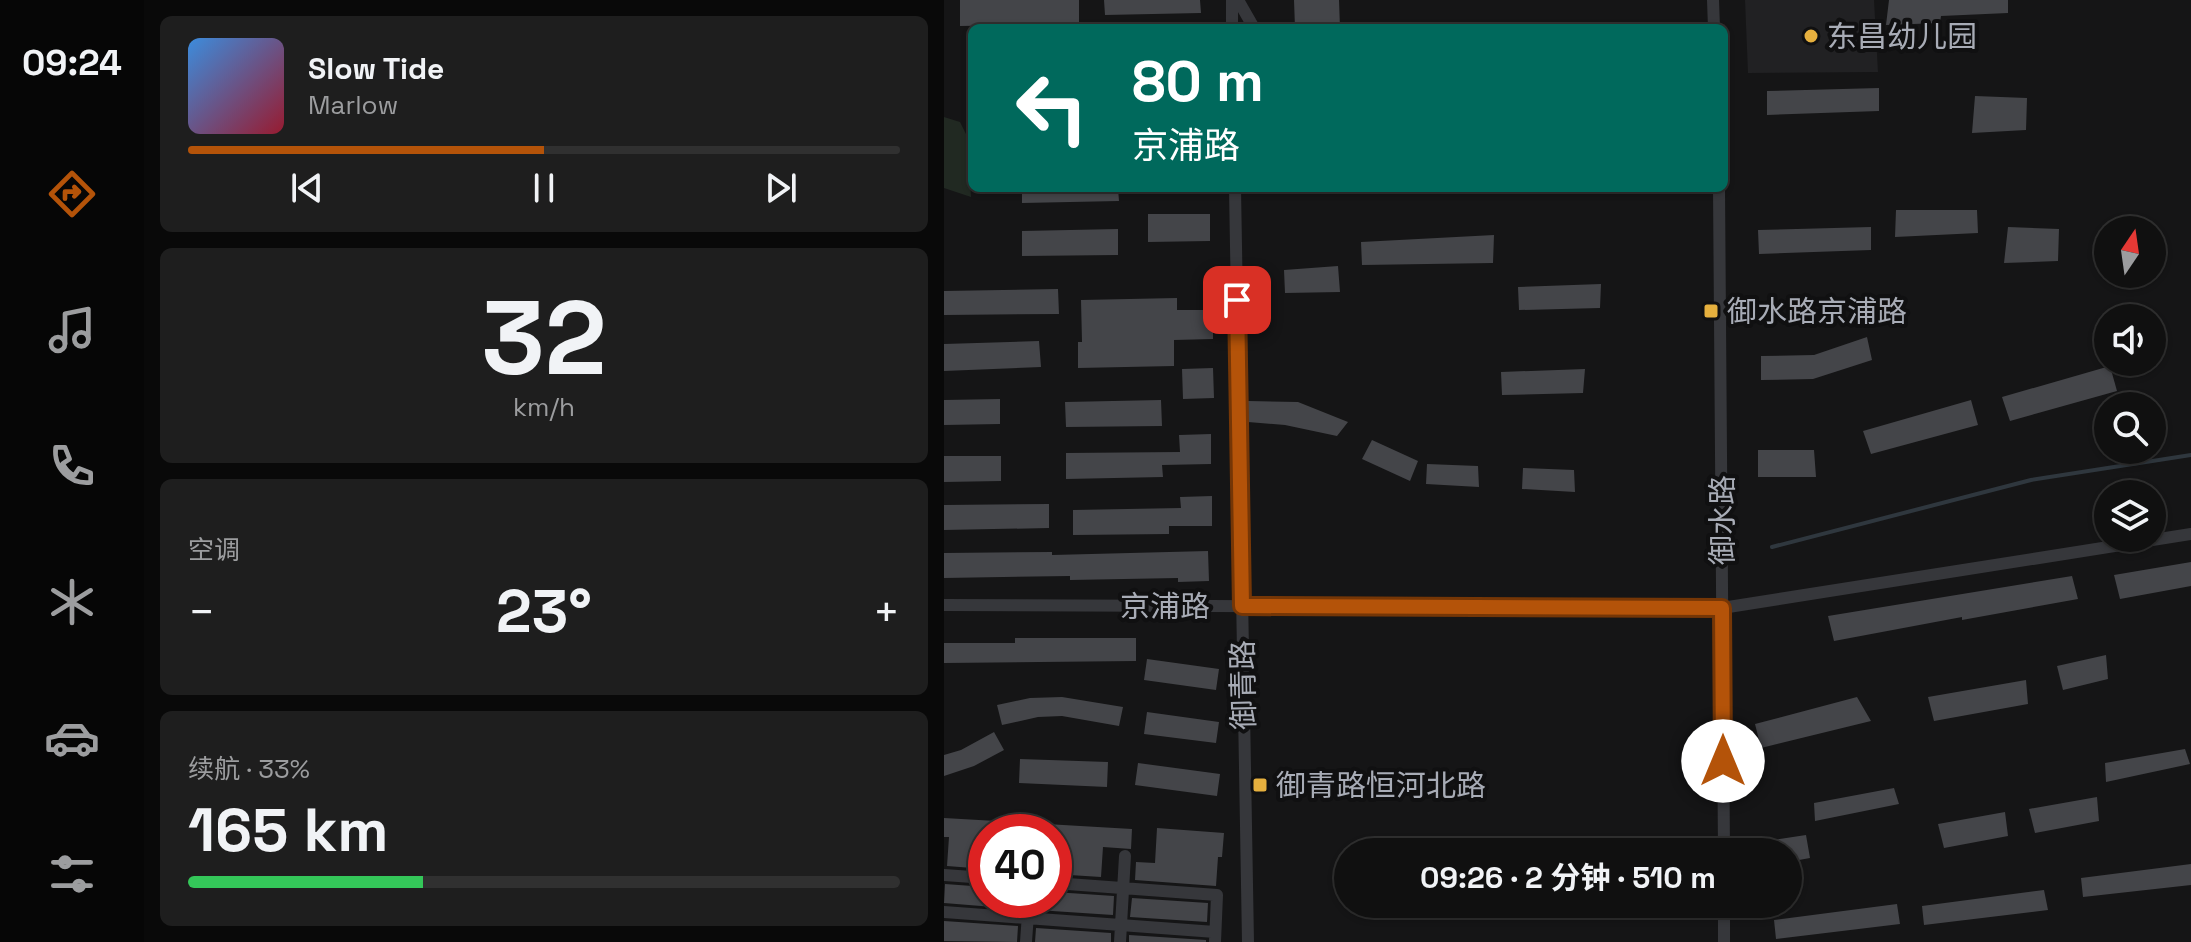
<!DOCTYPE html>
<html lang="zh">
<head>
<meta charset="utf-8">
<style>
	body { margin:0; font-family:"Space Grotesk","Noto Sans SC",sans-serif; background:#1e1e1e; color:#f1f3f6; height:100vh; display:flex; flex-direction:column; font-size:30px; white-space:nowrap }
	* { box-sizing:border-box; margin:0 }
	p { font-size:26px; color:#9c9d9f }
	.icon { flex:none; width:44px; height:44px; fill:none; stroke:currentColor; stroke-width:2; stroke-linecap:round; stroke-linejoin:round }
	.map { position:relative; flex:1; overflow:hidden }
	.side { display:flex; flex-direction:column; gap:16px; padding:16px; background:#090909; width:800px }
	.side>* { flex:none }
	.top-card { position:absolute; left:24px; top:24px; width:760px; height:168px; border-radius:12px; box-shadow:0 2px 6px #0004,0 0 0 2px #303030; background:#00695c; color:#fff; overflow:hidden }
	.needle { width:52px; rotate:13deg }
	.fabs { position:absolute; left:1150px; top:216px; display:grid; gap:16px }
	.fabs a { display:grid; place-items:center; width:72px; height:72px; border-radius:50%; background:#101010; box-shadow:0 2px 6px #0004,0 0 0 2px #303030; font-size:40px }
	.speed { position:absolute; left:24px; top:814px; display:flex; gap:16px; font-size:40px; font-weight:700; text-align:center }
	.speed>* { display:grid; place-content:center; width:104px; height:104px; border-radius:50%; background:#101010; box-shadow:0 2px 6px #0004,0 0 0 2px #303030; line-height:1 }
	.speed .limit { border:12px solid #d22; background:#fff; color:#111 }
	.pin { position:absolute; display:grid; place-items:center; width:68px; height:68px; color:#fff; margin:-34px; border-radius:16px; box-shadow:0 4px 12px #0006 }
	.me { position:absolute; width:88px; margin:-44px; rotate:0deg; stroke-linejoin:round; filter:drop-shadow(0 0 6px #0008) }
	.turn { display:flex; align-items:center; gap:28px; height:168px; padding:0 32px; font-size:36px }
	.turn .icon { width:104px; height:104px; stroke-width:2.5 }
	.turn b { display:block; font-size:56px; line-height:68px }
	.big { font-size:60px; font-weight:700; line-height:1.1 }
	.side .widget { flex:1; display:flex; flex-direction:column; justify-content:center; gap:12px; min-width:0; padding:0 28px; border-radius:12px; background:#1e1e1e }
	.side .dial { align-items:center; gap:0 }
	.dial b { font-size:104px; line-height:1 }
	.song { display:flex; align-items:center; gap:24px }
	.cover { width:96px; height:96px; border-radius:12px; background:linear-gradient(135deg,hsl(210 70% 55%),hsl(350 70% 35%)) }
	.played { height:8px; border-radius:4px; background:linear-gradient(90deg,#b45309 50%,#303030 50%) }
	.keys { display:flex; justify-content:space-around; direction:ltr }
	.heat { display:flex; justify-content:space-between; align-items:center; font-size:44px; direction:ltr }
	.charge { height:12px; border-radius:6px; background:linear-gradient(90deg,#34c759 33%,#303030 0) }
	.trip { position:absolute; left:390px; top:838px; width:468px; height:80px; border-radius:40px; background:#101010; box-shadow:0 2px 6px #0004,0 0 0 2px #303030; font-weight:700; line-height:80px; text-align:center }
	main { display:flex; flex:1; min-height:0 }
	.menu { display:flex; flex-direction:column; width:144px; justify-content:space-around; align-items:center; background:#060606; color:#9c9d9f }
	.menu .icon { width:56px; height:56px }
	.menu .on { color:#b45309 }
	.menu b { font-size:36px; color:#f1f3f6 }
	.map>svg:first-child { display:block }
</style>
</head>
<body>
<main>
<nav class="menu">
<b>09:24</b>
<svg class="icon on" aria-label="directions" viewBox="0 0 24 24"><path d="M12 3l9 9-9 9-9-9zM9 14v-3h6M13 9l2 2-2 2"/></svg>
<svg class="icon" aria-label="music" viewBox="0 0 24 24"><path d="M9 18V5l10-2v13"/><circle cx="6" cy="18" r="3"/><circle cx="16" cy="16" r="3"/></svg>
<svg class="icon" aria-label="phone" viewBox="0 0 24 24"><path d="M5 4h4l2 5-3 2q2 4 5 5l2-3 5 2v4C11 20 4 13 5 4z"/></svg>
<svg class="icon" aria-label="climate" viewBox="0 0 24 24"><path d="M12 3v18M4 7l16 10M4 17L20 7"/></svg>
<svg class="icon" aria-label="car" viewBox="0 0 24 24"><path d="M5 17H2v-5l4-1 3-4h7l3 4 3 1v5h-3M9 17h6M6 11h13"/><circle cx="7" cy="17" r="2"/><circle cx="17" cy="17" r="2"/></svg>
<svg class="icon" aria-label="filters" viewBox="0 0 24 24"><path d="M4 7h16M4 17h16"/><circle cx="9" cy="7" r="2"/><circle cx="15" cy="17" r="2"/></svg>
</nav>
<section class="side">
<div class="widget">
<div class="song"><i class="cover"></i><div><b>Slow Tide</b><p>Marlow</p></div></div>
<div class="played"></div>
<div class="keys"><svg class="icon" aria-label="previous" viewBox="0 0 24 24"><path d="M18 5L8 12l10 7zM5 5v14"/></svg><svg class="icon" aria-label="pause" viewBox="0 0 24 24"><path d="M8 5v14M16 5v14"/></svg><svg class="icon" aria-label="next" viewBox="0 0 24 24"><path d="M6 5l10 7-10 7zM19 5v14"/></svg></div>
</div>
<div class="widget dial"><b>32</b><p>km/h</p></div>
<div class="widget"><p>空调</p>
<div class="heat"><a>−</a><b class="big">23°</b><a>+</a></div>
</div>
<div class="widget"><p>续航 · 33%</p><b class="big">165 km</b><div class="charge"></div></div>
</section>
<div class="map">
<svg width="1247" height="942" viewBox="0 0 1247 942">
	<rect width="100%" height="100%" fill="#151516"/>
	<path fill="#212123" d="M 801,0 L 930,0 L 934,72 L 804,73 Z"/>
	<path fill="#212922" d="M 0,117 L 16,122 L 23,136 L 27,197 L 0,188 Z"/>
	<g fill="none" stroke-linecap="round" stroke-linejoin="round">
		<path stroke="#2f373e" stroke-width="4" d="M 828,547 L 1087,480 L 1247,455"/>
	</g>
	<path fill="#444549" d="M 16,0 L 135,0 L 135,24 L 16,26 Z
		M 160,0 L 256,0 L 257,13 L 161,15 Z
		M 350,0 L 395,0 L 396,28 L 351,28 Z
		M 945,0 L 1064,0 L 1064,13 L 997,16 L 996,23 L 942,25 Z
		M 935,88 L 935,111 L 823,115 L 823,91 Z
		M 1031,96 L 1083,98 L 1082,130 L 1028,133 Z
		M 78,188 L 174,188 L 175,201 L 78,203 Z
		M 952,210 L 1033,210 L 1034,233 L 951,237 Z
		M 204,214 L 266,214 L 266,241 L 204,242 Z
		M 927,227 L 927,250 L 815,254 L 814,230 Z
		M 1064,227 L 1115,229 L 1114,261 L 1060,263 Z
		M 174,229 L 174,255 L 78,256 L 78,231 Z
		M 550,235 L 549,263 L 418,265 L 417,242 Z
		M 394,266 L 396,292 L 341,293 L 340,270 Z
		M 657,284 L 656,308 L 575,310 L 574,287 Z
		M 114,289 L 115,314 L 0,315 L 0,291 Z
		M 233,298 L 233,310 L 269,310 L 269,339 L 230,340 L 230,366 L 134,368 L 134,342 L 138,342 L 137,300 Z
		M 923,337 L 928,360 L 869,379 L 817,380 L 817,356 L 870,355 Z
		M 95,341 L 97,367 L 0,371 L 0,344 Z
		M 1166,366 L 1173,391 L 1066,421 L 1058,397 Z
		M 269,368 L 270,398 L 239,399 L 238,369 Z
		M 641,369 L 639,393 L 558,395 L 557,372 Z
		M 56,399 L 56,424 L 0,425 L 0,400 Z
		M 217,400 L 218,426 L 122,427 L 121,402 Z
		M 1027,400 L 1034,425 L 927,454 L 919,431 Z
		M 304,401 L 354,402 L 404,422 L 393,436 L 341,425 L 304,422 Z
		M 267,434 L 267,464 L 218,465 L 219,477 L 122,479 L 122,453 L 236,452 L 235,435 Z
		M 428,440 L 474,461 L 466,481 L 418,459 Z
		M 814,450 L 870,450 L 872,477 L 814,477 Z
		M 0,456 L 57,456 L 57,481 L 0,482 Z
		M 483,464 L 534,466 L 535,487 L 482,484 Z
		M 579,468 L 630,470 L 631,492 L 578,489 Z
		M 268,496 L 268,526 L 225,526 L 225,534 L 129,535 L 129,510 L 237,508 L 236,497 Z
		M 105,504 L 105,528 L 0,530 L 0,505 Z
		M 264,551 L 265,581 L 234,582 L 234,578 L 126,580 L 126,576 L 0,578 L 0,553 L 108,552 L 108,555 Z
		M 1247,562 L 1247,586 L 1176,599 L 1170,575 Z
		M 1128,576 L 1134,599 L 1018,620 L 1018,617 L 890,641 L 884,616 Z
		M 71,638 L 192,638 L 192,661 L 0,663 L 0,643 L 71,643 Z
		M 1162,655 L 1164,679 L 1119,690 L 1113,666 Z
		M 203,659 L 275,669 L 272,690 L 200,680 Z
		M 1082,680 L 1084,704 L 990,721 L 984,697 Z
		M 118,697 L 179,707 L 175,726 L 118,716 L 94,717 L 58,725 L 53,705 L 86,698 Z
		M 913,697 L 927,721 L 817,748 L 811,724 Z
		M 203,712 L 275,722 L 272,743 L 200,734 Z
		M 50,732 L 60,750 L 30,766 L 0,776 L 0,755 L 17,750 Z
		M 1241,749 L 1246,764 L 1162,782 L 1161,763 Z
		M 76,759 L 164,762 L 163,787 L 75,783 Z
		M 194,763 L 276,774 L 273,796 L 191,785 Z
		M 950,788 L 955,804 L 871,821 L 870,803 Z
		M 1153,797 L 1155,821 L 1091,833 L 1085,809 Z
		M 1061,812 L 1064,836 L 1000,848 L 994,824 Z
		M 0,818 L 188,829 L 187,849 L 159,847 L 157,877 L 110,874 L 110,832 L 42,832 L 41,869 L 3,866 L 5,837 L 0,837 Z
		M 213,828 L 280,833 L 278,857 L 274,857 L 272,886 L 191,880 L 192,862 L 211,863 Z
		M 862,835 L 866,858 L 844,862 L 844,852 L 790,852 L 790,846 Z
		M 1247,864 L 1247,885 L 1139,897 L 1137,878 Z
		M 1,884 L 42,887 L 42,900 L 76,900 L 75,909 L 0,903 Z
		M 1100,890 L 1104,910 L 980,925 L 978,906 Z
		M 110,892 L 170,896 L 169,915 L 93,910 L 94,900 L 110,900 Z
		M 188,898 L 264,903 L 263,922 L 186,917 Z
		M 953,904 L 956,924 L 832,939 L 830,920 Z
		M 0,921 L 74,926 L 73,942 L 0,941 Z
		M 92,928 L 167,933 L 167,942 L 91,942 Z
		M 185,935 L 262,940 L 262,942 L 185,942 Z"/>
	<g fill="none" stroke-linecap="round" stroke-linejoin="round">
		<path stroke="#36373b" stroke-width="12" d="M 288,0 L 288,28
			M 294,0 L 310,28
			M 769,0 L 770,28
			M 291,188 L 304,942
			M 775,188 L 780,852
			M 0,605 L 778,608 L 1247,534
			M 0,875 L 42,878
			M 110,883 L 273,895 L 271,942
			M 780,904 L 780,942
			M 0,912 L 271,932
			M 82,942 L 85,900
			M 176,942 L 181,856"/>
	</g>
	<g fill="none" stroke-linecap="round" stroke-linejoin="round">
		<g stroke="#753606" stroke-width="20">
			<path id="route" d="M 293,300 L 298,606 L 778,608 L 779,761"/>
		</g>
		<use href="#route" stroke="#b45309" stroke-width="14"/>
	</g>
	<g fill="#e6b03e" stroke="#101011" stroke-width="3">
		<circle cx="867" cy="36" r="8"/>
		<rect x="759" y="303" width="16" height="16" rx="4"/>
		<rect x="308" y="777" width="16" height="16" rx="4"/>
	</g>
	<g text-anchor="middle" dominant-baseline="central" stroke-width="8" stroke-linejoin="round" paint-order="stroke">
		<g font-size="30" fill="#a8acb6" stroke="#101011" text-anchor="start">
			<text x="883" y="36">东昌幼儿园</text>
			<text x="783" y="311">御水路京浦路</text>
			<text x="332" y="785">御青路恒河北路</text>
		</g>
		<g font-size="30" fill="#a8acb6" stroke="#101011">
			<text transform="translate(778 520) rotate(-90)">御水路</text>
			<text x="221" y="606">京浦路</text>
			<text transform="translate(299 685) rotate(-91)">御青路</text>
		</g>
	</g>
</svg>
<div class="fabs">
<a><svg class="needle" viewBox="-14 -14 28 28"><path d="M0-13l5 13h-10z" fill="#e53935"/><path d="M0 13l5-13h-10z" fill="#9c9d9f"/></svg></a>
<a><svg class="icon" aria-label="sound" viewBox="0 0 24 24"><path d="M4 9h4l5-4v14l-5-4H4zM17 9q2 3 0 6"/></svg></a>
<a><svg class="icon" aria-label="search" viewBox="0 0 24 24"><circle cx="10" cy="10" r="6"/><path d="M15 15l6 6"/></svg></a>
<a><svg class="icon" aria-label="layers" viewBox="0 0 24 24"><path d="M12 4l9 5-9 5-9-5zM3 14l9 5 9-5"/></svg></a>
</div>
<div class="speed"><div class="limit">40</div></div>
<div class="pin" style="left:293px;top:300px;background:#d93025"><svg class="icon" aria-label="arrive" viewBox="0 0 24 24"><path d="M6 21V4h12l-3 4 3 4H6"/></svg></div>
<svg class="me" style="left:779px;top:761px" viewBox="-20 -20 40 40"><circle r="19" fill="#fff"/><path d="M0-13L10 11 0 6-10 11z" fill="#b45309"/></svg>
<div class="trip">09:26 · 2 分钟 · 510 m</div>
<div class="top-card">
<div class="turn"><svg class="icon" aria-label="left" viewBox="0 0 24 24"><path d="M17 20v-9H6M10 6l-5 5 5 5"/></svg><div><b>80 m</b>京浦路</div></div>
</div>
</div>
</main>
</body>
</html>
